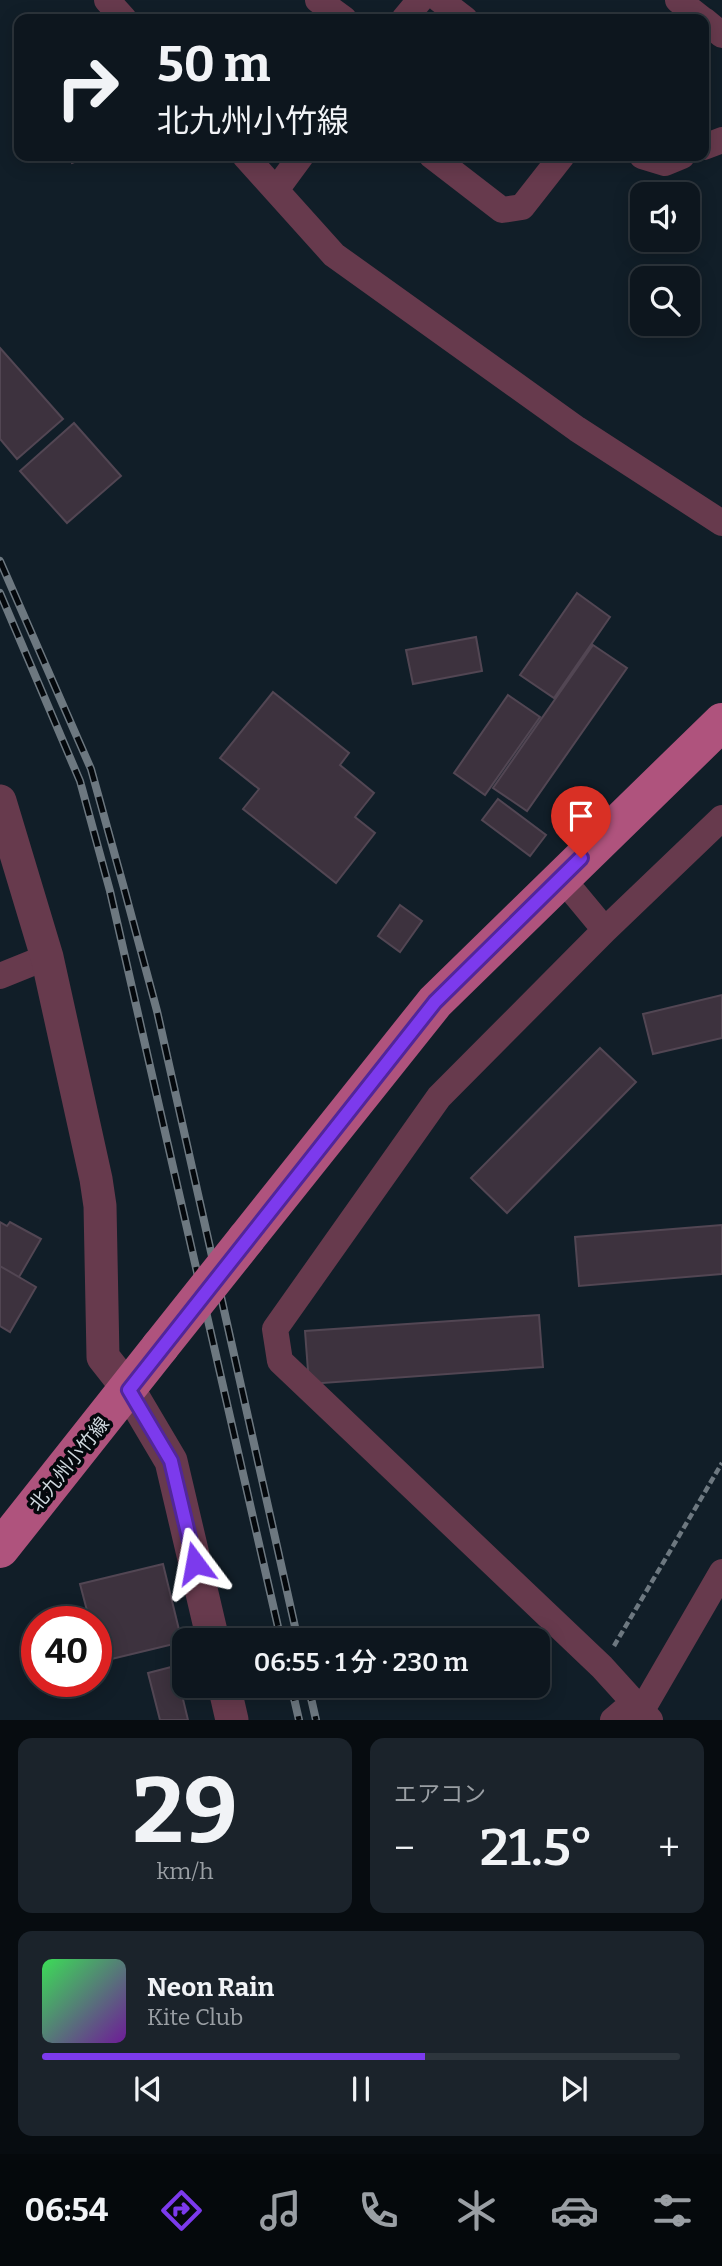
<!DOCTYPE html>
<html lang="ja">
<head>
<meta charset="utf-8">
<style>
	body { margin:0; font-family:Bitter,"Noto Sans JP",serif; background:#1b232b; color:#f1f3f6; height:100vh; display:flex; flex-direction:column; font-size:26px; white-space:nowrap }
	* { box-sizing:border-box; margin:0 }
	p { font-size:23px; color:#9a9fa4 }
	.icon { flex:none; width:38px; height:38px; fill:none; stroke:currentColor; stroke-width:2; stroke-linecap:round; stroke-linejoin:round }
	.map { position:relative; height:1720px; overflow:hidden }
	.details { display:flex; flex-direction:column; gap:18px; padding:18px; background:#070c10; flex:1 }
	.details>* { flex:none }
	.hud { position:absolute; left:14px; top:14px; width:695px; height:147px; border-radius:14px; box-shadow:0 4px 18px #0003,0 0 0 2px #2d353c; background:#0d161e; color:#f1f3f6; overflow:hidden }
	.fabs { position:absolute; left:630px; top:182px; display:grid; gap:14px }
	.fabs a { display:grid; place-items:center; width:70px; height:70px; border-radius:14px; background:#0d161e; box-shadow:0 4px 18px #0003,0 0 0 2px #2d353c; font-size:35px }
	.speed { position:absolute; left:21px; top:1606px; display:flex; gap:14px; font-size:35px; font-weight:700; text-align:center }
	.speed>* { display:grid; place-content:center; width:91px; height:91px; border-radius:50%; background:#0d161e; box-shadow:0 4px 18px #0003,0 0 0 2px #2d353c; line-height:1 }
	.speed .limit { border:10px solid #d22; background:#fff; color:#111 }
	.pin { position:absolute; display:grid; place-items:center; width:60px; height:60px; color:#fff; margin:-72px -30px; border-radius:50% 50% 50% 0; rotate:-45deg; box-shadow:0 0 7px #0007 }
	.pin .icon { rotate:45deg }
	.me { position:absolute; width:77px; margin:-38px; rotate:347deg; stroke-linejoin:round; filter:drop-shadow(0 0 5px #0008) }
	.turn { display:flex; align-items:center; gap:24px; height:147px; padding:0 28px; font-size:32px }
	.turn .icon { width:91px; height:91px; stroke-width:2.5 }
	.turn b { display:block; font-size:49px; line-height:60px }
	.big { font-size:52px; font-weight:600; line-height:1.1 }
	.details .card { flex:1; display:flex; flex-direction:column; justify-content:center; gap:10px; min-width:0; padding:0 24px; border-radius:14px; background:#1b232b }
	.details .dial { align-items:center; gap:0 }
	.dial b { font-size:91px; line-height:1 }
	.song { display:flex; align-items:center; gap:21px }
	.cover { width:84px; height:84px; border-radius:10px; background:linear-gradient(135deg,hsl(130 70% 55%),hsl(280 70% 35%)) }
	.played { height:7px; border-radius:4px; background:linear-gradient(90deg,#7c3aed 60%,#2d353c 60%) }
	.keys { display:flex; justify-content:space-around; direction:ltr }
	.heat { display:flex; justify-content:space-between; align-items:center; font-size:38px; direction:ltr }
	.details .tiles { flex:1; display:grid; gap:18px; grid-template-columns:1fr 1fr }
	.card:last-child { grid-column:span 2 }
	.trip { position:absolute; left:172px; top:1628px; width:378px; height:70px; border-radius:14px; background:#0d161e; box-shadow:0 4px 18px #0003,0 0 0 2px #2d353c; font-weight:600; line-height:70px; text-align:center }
	.menu { display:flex; height:112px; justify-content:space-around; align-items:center; background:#05090c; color:#9a9fa4 }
	.menu .icon { width:49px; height:49px }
	.menu .current { color:#7c3aed }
	.menu b { font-size:32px; color:#f1f3f6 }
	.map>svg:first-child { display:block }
</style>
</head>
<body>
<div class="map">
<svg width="722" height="1720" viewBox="0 0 722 1720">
	<rect width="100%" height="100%" fill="#111e28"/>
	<path fill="#3d323e" stroke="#524653" stroke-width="2" d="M 69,156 L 90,156 L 72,163 Z
		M 0,348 L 63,419 L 17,459 L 0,439 Z
		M 74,423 L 121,476 L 67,523 L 20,471 Z
		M 577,593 L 610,617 L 554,698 L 520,675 Z
		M 476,637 L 482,671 L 413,684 L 406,650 Z
		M 593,645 L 627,668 L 527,811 L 493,788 Z
		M 273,692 L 349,753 L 340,765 L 374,793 L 355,817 L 375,833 L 336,883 L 243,809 L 259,789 L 220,758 Z
		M 508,695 L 540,717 L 485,795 L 454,773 Z
		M 498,799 L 546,835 L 530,856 L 482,820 Z
		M 400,905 L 422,921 L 400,952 L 378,936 Z
		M 722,995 L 722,1038 L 653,1054 L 643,1014 Z
		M 600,1048 L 636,1082 L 507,1213 L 471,1178 Z
		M 0,1222 L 7,1226 L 10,1222 L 41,1239 L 19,1277 L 0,1266 Z
		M 722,1225 L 722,1274 L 579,1286 L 575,1237 Z
		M 0,1266 L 36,1287 L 10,1332 L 0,1326 Z
		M 539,1315 L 543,1367 L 309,1384 L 305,1331 Z
		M 163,1564 L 182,1642 L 99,1662 L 96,1622 L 90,1622 L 80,1584 Z
		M 175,1666 L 188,1720 L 160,1720 L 148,1673 Z"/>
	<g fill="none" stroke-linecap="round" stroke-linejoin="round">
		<path stroke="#6d7880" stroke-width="4.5" stroke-dasharray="7 3.5" stroke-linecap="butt" d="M 614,1646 L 722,1463"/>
		<path stroke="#673a4d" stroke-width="26" d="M 107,0 L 124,19
			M 318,0 L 344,19
			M 440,0 L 465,19
			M 678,0 L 702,19
			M 404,19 L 420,0
			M 704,20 L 722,35
			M 704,147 L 722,140
			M 245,156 L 334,255 L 577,429 L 722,523
			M 432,156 L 502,210 L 522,207 L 562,156
			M 642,156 L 665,163 L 682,156
			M 276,190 L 301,156
			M 561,877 L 605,930 L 439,1097 L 275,1329 L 280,1361 L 602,1667 L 650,1720
			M 605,930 L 722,818
			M 0,976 L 47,957
			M 642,1710 L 722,1572
			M 613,1720 L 634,1702"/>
		<path stroke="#673a4d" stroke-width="33" d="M 0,801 L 47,957 L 96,1179 L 100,1206 L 103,1357 L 129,1390 L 171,1461 L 213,1640
			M 224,1685 L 232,1720"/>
		<path stroke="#af537d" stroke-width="38" d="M 246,1239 L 435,1002 L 722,722
			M 0,1549 L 160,1347"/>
		<g stroke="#6d7880" stroke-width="8">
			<path id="rail" d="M 0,561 L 91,769 L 124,888 L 157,1011 L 298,1640
				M 0,593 L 80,781 L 110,891 L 281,1640
				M 291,1685 L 299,1720
				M 308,1685 L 316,1720"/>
		</g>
		<use href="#rail" stroke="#04080c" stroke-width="5" stroke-dasharray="16" stroke-linecap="butt"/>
		<path stroke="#af537d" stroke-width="38" d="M 160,1347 L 246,1239"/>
	</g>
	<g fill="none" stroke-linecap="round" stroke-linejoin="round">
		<g stroke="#51269a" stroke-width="18">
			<path id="route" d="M 195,1563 L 171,1461 L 129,1390 L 435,1002 L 581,858"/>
		</g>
		<use href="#route" stroke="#7c3aed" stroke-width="12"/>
	</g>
	<g text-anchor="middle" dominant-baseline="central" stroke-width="7" stroke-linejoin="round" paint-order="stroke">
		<g font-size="19" fill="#cfd8de" stroke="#04080c">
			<text transform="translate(69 1464) rotate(-51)">北九州小竹線</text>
		</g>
	</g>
</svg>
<div class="fabs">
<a><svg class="icon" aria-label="sound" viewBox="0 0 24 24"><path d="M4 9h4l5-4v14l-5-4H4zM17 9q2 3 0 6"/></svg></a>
<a><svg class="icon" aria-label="search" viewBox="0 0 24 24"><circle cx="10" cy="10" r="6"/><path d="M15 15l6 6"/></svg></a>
</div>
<div class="speed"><div class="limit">40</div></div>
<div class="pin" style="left:581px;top:858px;background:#d93025"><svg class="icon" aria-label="arrive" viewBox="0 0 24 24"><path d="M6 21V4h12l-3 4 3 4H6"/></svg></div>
<svg class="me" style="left:195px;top:1563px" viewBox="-20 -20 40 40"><path d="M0-17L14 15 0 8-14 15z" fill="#7c3aed" stroke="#fff" stroke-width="4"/></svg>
<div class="trip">06:55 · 1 分 · 230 m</div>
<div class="hud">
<div class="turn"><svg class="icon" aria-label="right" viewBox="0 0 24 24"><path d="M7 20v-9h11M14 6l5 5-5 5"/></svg><div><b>50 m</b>北九州小竹線</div></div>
</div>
</div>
<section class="details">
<div class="tiles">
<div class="card dial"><b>29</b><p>km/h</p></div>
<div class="card"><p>エアコン</p>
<div class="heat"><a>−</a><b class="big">21.5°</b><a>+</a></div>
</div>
<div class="card">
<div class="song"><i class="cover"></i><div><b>Neon Rain</b><p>Kite Club</p></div></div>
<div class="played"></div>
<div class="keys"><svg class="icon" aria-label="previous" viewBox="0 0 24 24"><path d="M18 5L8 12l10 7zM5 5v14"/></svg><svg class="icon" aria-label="pause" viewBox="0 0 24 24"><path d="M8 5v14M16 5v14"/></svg><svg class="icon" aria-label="next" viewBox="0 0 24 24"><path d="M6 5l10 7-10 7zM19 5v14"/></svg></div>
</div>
</div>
</section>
<nav class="menu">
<b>06:54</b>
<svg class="icon current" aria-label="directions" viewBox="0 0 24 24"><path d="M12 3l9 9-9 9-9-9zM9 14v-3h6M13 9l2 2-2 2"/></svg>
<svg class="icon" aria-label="music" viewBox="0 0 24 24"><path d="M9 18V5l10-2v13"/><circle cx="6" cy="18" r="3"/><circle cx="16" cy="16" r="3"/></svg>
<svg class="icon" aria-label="phone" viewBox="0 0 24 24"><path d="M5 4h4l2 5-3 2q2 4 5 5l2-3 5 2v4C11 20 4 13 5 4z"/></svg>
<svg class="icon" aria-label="climate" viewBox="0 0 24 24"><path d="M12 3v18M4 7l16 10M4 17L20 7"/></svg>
<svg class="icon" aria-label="car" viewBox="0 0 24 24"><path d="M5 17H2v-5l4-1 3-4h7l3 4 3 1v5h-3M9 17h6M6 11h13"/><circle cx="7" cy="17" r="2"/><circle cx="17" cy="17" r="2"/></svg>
<svg class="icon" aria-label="filters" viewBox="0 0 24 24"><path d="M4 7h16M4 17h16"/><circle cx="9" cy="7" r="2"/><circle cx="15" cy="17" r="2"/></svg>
</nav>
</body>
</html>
